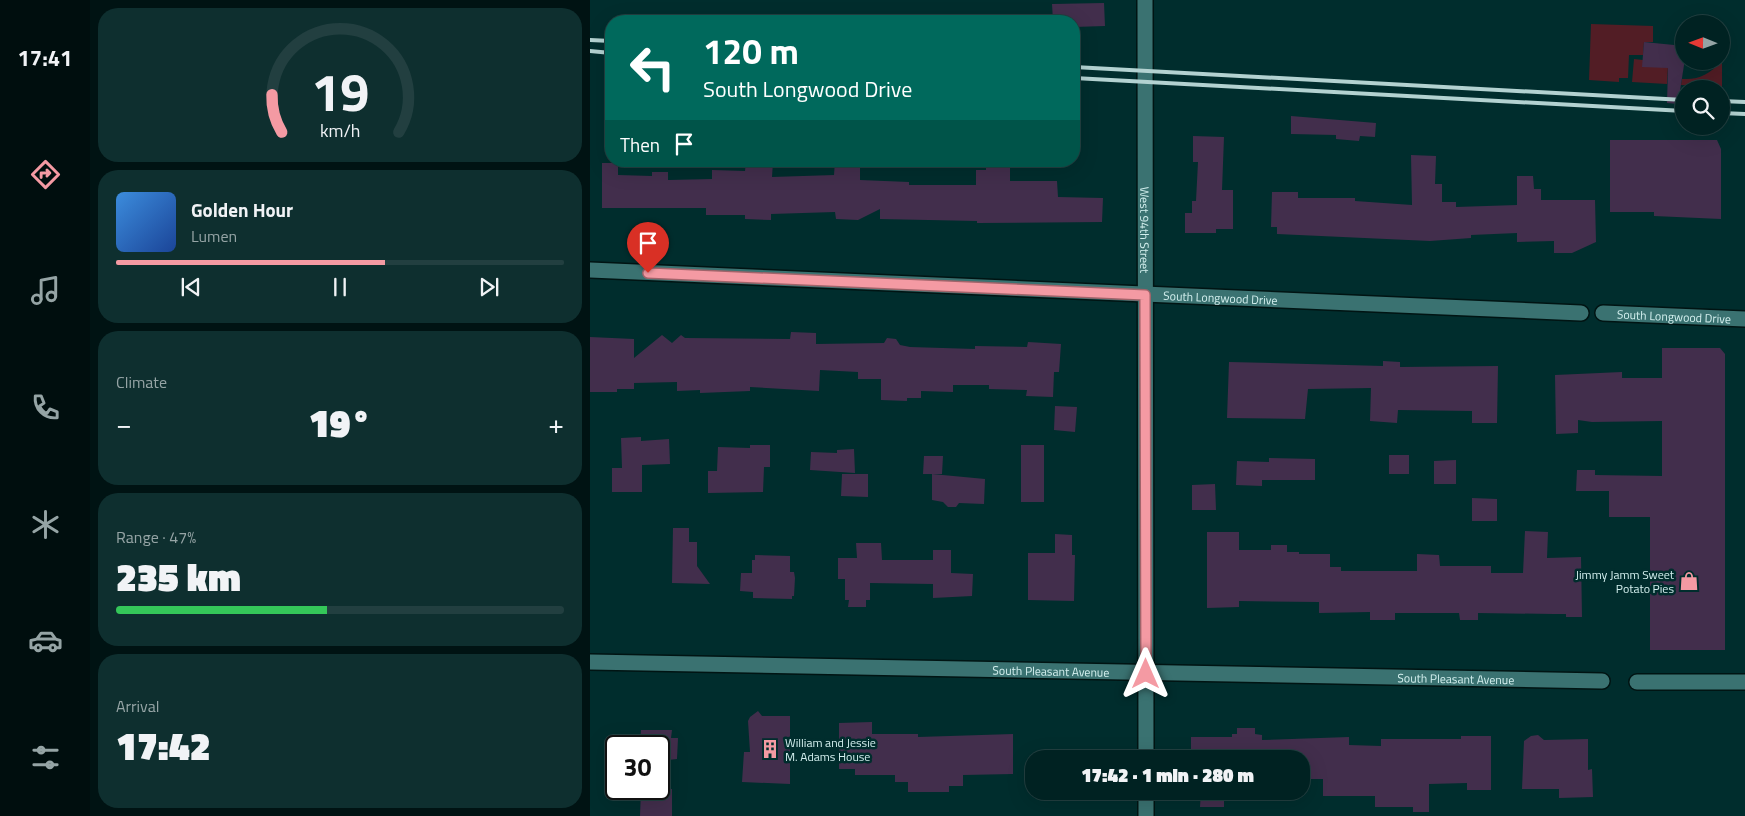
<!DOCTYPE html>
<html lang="en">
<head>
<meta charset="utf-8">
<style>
	body { margin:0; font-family:"Titillium Web",sans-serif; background:#0e2f2f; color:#f1f3f6; height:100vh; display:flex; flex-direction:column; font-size:19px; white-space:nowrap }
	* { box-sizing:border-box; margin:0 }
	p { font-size:16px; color:#95a4a5 }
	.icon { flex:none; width:28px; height:28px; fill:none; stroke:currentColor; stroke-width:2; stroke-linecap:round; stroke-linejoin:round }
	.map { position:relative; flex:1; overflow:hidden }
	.side { display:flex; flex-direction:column; gap:8px; padding:8px; background:#001313; width:500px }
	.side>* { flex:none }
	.hud { position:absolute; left:15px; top:15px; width:475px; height:152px; border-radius:20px; box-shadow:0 5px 20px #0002,0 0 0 1px #223f40; background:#00695c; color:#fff; overflow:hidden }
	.needle { width:32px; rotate:271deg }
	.controls { position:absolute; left:1085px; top:15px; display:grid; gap:10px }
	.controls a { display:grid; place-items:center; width:55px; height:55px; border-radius:50%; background:#022; box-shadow:0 5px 20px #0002,0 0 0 1px #223f40; font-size:25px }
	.speed { position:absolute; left:15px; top:735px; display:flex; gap:10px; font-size:25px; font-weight:700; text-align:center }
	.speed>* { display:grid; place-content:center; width:65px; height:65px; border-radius:50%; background:#022; box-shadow:0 5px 20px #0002,0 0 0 1px #223f40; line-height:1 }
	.speed .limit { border:2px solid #111; border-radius:8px; background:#fff; color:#111 }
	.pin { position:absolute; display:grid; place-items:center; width:42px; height:42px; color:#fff; margin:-51px -21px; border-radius:50% 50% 50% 0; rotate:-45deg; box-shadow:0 0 5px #0007 }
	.pin .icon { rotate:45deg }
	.me { position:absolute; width:55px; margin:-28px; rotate:0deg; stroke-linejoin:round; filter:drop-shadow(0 0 4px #0008) }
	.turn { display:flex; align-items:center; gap:18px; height:105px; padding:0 15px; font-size:22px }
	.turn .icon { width:65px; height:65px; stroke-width:2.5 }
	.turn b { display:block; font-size:35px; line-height:42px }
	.then { display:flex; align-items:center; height:48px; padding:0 15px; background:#0003; gap:10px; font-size:19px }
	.big { font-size:38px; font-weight:800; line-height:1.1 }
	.side .tile { flex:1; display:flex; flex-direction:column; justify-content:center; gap:8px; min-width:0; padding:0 18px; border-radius:20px; background:#0e2f2f }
	.side .dial { align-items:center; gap:0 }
	.dial svg { height:130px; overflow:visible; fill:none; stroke:#223f40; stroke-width:7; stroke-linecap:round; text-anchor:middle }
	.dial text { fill:#f1f3f6; stroke:none }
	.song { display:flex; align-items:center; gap:15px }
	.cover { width:60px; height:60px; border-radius:8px; background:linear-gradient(135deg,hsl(210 70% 55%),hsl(220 70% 35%)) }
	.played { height:5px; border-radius:2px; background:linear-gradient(90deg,#f49aa3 60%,#223f40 60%) }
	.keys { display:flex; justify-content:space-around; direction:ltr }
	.heat { display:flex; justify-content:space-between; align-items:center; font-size:28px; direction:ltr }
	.charge { height:8px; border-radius:4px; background:linear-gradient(90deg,#34c759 47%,#223f40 0) }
	.trip { position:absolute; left:435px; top:750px; width:285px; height:50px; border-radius:20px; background:#022; box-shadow:0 5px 20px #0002,0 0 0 1px #223f40; font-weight:800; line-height:50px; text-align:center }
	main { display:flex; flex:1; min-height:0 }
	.dock { display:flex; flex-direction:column; width:90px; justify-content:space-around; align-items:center; background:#000e0e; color:#95a4a5 }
	.dock .icon { width:35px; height:35px }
	.dock .on { color:#f49aa3 }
	.dock b { font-size:22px; color:#f1f3f6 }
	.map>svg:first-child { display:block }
</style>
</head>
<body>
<main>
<nav class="dock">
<b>17:41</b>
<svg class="icon on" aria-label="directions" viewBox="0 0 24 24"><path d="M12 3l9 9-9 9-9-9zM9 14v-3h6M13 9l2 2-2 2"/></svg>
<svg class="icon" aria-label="music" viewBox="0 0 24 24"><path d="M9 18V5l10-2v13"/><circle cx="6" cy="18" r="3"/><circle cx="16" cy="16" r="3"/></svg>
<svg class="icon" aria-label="phone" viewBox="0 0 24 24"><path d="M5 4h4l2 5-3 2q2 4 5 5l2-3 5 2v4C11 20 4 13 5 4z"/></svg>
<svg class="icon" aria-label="climate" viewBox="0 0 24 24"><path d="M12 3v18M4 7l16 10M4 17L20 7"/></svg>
<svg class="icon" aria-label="car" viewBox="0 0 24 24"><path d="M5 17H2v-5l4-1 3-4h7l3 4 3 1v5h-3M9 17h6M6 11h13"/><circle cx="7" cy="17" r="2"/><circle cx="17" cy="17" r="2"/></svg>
<svg class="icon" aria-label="filters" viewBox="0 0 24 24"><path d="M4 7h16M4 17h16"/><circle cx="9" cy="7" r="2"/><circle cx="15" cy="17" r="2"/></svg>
</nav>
<section class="side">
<div class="tile dial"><svg viewBox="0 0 100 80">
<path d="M14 69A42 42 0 1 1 86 69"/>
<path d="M14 69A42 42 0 0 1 8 46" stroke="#f49aa3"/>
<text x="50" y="56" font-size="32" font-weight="700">19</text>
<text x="50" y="72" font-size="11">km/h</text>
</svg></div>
<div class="tile">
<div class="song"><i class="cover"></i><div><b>Golden Hour</b><p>Lumen</p></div></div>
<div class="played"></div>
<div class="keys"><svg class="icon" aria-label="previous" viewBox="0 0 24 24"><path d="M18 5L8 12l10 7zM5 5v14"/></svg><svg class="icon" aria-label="pause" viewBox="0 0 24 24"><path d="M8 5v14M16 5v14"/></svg><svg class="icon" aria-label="next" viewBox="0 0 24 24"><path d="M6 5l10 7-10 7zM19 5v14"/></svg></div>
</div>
<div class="tile"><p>Climate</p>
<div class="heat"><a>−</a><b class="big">19°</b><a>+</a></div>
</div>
<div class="tile"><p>Range · 47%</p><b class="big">235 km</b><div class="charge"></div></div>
<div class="tile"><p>Arrival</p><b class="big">17:42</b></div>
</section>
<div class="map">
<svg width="1155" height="816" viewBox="0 0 1155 816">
	<rect width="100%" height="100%" fill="#002d2d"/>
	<path fill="#521d25" d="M 1001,24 L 1063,26 L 1063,42 L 1054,42 L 1053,55 L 1039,55 L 1038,78 L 1029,78 L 1029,82 L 999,80 Z
		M 1044,59 L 1053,60 L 1053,67 L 1078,66 L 1077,84 L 1042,82 Z
		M 1132,61 L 1132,87 L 1091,85 L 1092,79 C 1110,80 1119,74 1132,61 Z"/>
	<path fill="#422e4c" d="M 514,3 L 515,26 L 484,27 L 484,21 L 463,21 L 462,4 Z
		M 1054,42 L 1094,46 L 1094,65 L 1088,104 L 1077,103 L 1078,68 L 1052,67 Z
		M 701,116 L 786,123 L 785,137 L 770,136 L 769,141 L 746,139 L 746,135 L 701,134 Z
		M 603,136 L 634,137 L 632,190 L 643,190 L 643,229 L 626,229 L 626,233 L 595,233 L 595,213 L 602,213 L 602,201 L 606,201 L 608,162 L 603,162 Z
		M 1020,140 L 1127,140 L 1131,149 L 1131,219 L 1064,216 L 1064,212 L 1020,212 Z
		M 821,155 L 846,156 L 845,184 L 852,184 L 852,202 L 866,202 L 866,207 L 927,205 L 927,176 L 943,176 L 944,189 L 951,189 L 951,200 L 1005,200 L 1006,242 L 982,253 L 964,253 L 964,241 L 927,242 L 927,233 L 881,235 L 881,238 L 840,241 L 687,234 L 687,227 L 681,227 L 682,192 L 708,192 L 708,198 L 765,198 L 765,201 L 822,205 Z
		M 245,161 L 270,161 L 270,180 L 319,182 L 319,185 L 386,185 L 386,170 L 396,170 L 396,166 L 420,166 L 420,181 L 467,181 L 468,197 L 513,198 L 512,222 L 387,223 L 387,221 L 290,219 L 290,209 L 268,220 L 246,219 L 245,212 L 181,214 L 181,220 L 155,219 L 155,215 L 116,215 L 116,208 L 12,208 L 12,163 L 28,163 L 28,175 L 62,176 L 62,172 L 78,172 L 78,180 L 122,179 L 122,170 L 155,171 L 156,162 L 183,162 L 182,177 L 244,175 Z
		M 201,332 L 226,333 L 226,344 L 294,343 L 297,338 L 306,339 L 310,345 L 320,347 L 385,349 L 385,346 L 437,347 L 438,342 L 471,344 L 469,372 L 464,372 L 463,397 L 436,396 L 437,390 L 399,389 L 399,385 L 363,385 L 363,392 L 331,391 L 331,398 L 317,398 L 317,401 L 291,400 L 291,379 L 268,379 L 268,372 L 230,370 L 229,391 L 160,387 L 160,391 L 110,393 L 110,390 L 87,391 L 87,382 L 44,383 L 44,389 L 27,389 L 27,392 L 0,392 L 0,337 L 44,339 L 44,358 L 72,335 L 82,343 L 91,335 L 95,338 L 200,339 Z
		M 1072,348 L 1130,348 L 1135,354 L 1135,650 L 1060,650 L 1060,517 L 1019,517 L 1019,491 L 986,491 L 987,470 L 1005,470 L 1005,475 L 1072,476 L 1072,421 L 1002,422 L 988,420 L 988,433 L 966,434 L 965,375 L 1032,372 L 1032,378 L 1072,378 Z
		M 793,361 L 810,362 L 810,367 L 908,366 L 907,423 L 882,423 L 882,411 L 808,410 L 807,423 L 780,421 L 781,388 L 718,389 L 715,419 L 637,418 L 639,362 L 793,366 Z
		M 465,406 L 487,407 L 485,432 L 464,430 Z
		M 51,437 L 51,441 L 79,439 L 80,464 L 52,465 L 52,492 L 22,492 L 22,468 L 32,468 L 31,438 Z
		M 160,445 L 180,445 L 180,467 L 174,467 L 173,492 L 118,493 L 118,471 L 127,471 L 128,447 L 160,448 Z
		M 431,445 L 454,445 L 454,502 L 431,502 Z
		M 264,449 L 265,473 L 220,470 L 221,452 L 247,453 L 247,450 Z
		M 799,455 L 819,455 L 819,474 L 799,474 Z
		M 334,456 L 353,456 L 352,474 L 333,474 Z
		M 679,458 L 725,459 L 725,480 L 672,480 L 672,486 L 646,485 L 647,461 L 679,462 Z
		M 866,460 L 866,484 L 844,484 L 844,461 Z
		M 252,474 L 278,474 L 278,497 L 251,496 Z
		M 342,474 L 395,479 L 394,504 L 369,503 L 366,507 L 358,507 L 353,502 L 342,500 Z
		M 625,484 L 626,510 L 602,510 L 602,485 Z
		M 882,498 L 907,499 L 907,521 L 882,521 Z
		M 83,528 L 99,528 L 99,542 L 107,542 L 107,566 L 120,584 L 82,583 Z
		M 935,531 L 958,532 L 957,558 L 991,557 L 992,617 L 976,617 L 976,614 L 964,614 L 888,613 L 888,620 L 870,620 L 869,613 L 805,613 L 805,620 L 780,620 L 780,612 L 729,613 L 729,602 L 649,601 L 649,607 L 617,608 L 617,532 L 649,532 L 649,550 L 681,550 L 681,545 L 697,545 L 697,552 L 709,552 L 709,554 L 740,554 L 740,567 L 751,567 L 751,571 L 827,571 L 827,554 L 849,555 L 850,566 L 901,566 L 901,573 L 933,573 Z
		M 465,534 L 482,535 L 482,555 L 485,555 L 484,601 L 438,600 L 438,553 L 465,553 Z
		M 266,543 L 291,543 L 292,560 L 343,560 L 343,550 L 361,550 L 361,573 L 383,574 L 382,596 L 343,598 L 343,584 L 280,583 L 280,600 L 276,600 L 276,607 L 258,607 L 259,600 L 255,600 L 255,579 L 248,579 L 248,558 L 267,558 Z
		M 165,555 L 200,556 L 200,572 L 204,572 L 205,578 L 204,596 L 202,596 L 202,599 L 163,598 L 163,592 L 150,591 L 151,573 L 162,573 L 162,560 L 165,560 Z
		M 168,711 L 172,716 L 200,716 L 200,784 L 152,782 L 154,752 L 160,752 L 158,721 L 160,717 Z
		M 282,722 L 282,734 L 328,734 L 328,737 L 423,734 L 423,774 L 373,775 L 373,786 L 359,786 L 359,792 L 318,792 L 318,782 L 305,782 L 305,775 L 265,775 L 265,769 L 249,769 L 249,723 Z
		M 647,728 L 665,728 L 665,734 L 672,735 L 672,740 L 759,737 L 759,745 L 791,746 L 791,739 L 871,739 L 871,736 L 901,736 L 901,790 L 877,790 L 877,783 L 839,784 L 839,812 L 823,812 L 823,807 L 785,807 L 785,796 L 733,796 L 733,779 L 711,779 L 711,759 L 601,759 L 601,737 L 642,737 L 642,734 L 647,734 Z
		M 51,730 L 82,730 L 81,738 L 88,738 L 87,759 L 69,761 L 69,746 L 50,746 Z
		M 948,735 L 954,740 L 998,739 L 998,770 L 1002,769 L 1003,797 L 969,798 L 969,789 L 932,789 L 934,741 L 941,736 Z
		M 51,789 L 82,789 L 82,816 L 50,816 Z
		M 611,791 L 634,791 L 634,807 L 610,807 Z"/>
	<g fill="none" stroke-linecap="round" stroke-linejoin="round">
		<g stroke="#001413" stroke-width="18">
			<g id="minor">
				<path id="s1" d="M 555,0 L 556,759"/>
				<path id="s2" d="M 0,270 L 991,313"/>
				<path id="s3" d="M 1013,313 L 1155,319"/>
				<path id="s4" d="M 0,662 L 1012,681"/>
				<path d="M 1047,682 L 1155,682"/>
				<path d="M 556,791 L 556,816"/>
			</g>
		</g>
		<use href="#minor" stroke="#3a7271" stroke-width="15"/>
		<path stroke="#b3d2d1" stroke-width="4" d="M 0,40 L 21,41
			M 0,51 L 21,53
			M 484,67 L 1094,100
			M 484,78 L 1094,111
			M 1131,101 L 1155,102
			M 1131,113 L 1155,114"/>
	</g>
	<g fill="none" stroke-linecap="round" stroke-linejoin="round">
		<g stroke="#9f646a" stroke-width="12">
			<path id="route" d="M 58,273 L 555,295 L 556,674"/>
		</g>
		<use href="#route" stroke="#f49aa3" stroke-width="9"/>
	</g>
	<defs>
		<g id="shop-bare" transform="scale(1.5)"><path d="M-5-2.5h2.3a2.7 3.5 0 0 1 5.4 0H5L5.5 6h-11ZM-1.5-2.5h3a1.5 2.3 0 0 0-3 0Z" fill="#f49aa3" stroke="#002d2d" stroke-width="2.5" paint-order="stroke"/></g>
		<g id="building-bare" transform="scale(1.5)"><path d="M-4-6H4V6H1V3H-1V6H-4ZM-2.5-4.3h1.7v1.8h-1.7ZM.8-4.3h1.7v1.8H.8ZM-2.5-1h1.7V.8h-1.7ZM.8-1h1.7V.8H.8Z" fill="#f49aa3" stroke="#002d2d" stroke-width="2.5" paint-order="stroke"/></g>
	</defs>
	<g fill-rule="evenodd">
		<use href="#shop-bare" x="1099" y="581"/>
		<use href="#building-bare" x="180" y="749"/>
	</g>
	<g text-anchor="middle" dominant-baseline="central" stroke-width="5" stroke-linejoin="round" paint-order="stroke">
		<g font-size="12" fill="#d4f0ef" stroke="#002d2d">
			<text stroke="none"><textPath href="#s1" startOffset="230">West 94th Street</textPath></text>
			<text stroke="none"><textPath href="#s2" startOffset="631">South Longwood Drive</textPath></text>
			<text stroke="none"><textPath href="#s3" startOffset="71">South Longwood Drive</textPath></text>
			<text stroke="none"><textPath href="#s4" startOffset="461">South Pleasant Avenue</textPath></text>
			<text stroke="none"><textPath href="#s4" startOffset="866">South Pleasant Avenue</textPath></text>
		</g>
		<g font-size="12" fill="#d4f0ef" stroke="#002d2d" text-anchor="end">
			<text x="1084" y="574">Jimmy Jamm Sweet<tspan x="1084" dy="14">Potato Pies</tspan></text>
			<text x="195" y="742" text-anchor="start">William and Jessie<tspan x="195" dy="14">M. Adams House</tspan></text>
		</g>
	</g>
</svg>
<div class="controls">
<a><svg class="needle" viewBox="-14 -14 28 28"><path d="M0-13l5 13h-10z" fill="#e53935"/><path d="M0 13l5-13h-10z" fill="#95a4a5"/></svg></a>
<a><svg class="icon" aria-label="search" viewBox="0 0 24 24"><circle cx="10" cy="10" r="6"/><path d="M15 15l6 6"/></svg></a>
</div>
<div class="speed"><div class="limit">30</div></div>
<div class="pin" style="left:58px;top:273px;background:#d93025"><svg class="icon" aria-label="arrive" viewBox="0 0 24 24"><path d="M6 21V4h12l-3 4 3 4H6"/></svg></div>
<svg class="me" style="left:556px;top:674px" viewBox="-20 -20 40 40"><path d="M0-17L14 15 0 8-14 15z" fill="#f49aa3" stroke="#fff" stroke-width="4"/></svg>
<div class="trip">17:42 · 1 min · 280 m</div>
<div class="hud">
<div class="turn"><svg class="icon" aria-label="left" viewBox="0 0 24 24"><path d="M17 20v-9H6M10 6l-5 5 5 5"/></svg><div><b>120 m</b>South Longwood Drive</div></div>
<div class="then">Then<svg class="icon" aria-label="arrive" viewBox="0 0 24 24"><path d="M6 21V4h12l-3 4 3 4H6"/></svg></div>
</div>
</div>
</main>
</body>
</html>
